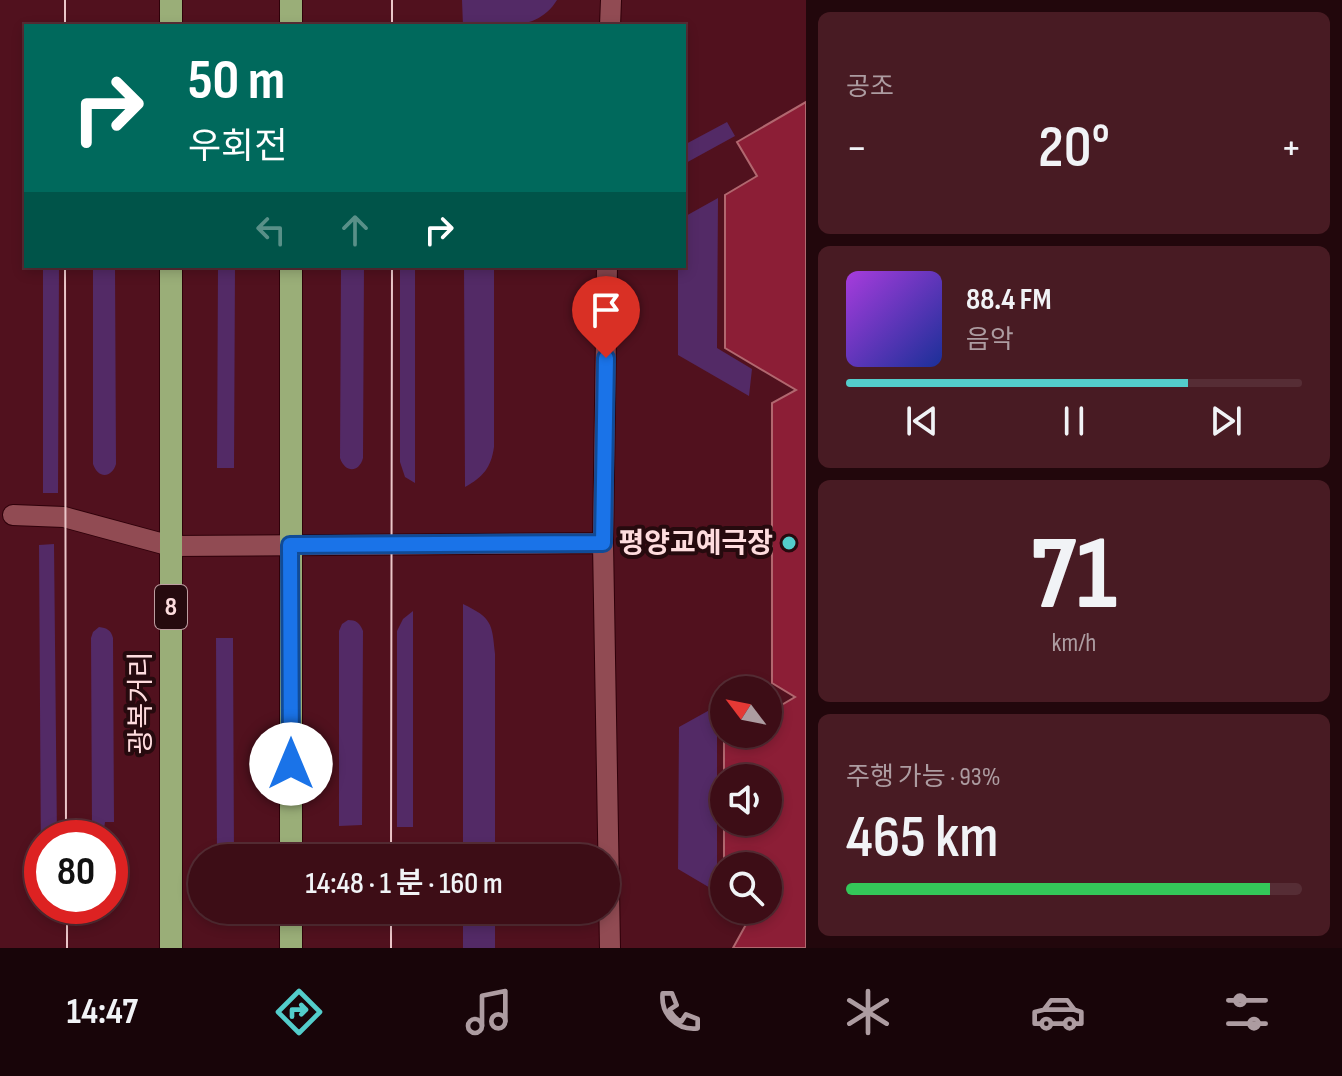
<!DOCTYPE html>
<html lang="ko">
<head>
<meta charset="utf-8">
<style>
	body { margin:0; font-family:"Sofia Sans Condensed","Noto Sans KR",sans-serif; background:#481b23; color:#f1f3f6; height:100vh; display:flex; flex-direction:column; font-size:30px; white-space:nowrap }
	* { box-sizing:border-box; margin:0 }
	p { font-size:26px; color:#ad9ca1 }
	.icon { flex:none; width:44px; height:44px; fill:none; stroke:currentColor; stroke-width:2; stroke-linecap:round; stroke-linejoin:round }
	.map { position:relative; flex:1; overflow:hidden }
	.drawer { display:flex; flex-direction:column; gap:12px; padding:12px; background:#22070c; width:536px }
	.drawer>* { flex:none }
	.banner { position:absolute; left:24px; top:24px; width:662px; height:244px; border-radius:0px; box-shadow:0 4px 12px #0003,0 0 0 2px #562d35; background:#00695c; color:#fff; overflow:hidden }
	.needle { width:52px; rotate:302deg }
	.fabs { position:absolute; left:710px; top:676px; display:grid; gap:16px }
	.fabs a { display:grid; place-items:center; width:72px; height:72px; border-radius:50%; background:#3d0d16; box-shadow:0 4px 12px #0003,0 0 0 2px #562d35; font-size:40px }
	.speed { position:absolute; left:24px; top:820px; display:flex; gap:16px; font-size:40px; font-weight:700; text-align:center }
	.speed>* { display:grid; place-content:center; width:104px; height:104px; border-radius:50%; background:#3d0d16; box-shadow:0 4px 12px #0003,0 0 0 2px #562d35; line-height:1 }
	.speed .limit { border:12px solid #d22; background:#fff; color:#111 }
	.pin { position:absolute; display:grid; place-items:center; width:68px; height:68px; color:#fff; margin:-82px -34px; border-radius:50% 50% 50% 0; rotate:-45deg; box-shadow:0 0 8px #0007 }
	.pin .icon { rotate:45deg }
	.me { position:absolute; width:88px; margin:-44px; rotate:0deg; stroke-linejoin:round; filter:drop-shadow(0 0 6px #0008) }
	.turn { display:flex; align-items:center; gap:28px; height:168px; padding:0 32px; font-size:36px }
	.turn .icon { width:104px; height:104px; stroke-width:2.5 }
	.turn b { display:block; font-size:56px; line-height:68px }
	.lanes { display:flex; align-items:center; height:76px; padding:0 32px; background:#0003; justify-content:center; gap:40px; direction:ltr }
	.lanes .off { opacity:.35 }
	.big { font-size:60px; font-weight:600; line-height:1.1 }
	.drawer .widget { flex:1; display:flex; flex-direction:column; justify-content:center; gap:12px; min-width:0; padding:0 28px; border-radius:12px; background:#481b23 }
	.drawer .dial { align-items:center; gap:0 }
	.dial b { font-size:104px; line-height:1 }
	.song { display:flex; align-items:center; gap:24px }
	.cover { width:96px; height:96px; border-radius:12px; background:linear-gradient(135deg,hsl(280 70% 55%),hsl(230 70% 35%)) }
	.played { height:8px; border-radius:4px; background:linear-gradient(90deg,#53cdcb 75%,#562d35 75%) }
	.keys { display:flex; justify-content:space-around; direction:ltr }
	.heat { display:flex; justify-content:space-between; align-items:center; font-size:44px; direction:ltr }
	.charge { height:12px; border-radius:6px; background:linear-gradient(90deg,#34c759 93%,#562d35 0) }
	.trip { position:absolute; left:188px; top:844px; width:432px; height:80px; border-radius:40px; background:#3d0d16; box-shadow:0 4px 12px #0003,0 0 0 2px #562d35; font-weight:600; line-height:80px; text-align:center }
	.tabs { display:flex; height:128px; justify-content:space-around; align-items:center; background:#180509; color:#ad9ca1 }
	.tabs .icon { width:56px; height:56px }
	.tabs .selected { color:#53cdcb }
	.tabs b { font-size:36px; color:#f1f3f6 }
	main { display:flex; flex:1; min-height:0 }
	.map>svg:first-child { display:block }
</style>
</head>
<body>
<main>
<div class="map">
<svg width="806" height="948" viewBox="0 0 806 948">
	<rect width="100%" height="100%" fill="#51111e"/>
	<path fill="#532a66" d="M 462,0 L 557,0 C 537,33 496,26 463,26 Z
		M 727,122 L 735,136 L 684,164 L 684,145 Z
		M 718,198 L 717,348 L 752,369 L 749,396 L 678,355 L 678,266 L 684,266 L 684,217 Z
		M 43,266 L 59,266 L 58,493 L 43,493 Z
		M 93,266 L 115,266 L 116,464 C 112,478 98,479 93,464 Z
		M 218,266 L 235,266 L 234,468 L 217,468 Z
		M 341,266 L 364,266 L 363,458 C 359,473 345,473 340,458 Z
		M 400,266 L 415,266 L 415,483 L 405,477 L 400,462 Z
		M 464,266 L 494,266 L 494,447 C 491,468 483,477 465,487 Z
		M 54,544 L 57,838 L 42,838 L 41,867 L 39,545 Z
		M 463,604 C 492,618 492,623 495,654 L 495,858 L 463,858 Z
		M 413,611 L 413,827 L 397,827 L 397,631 L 403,619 Z
		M 348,620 C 356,620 360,623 363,631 L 362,825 L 339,826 L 339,631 L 342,624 Z
		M 99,627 C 107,628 111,630 113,638 L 114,822 L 105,822 L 104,829 L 92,829 L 91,638 L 93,632 Z
		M 216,638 L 233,638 L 234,858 L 217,858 Z
		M 724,702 L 724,731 L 717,735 L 717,892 L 678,869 L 679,727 Z
		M 463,910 L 495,910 L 495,948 L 463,948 Z"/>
	<path fill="#8c1e36" stroke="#b1676f" stroke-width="2" d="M 806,102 L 806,948 L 733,948 L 754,910 L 768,910 L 768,866 L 724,866 L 724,822 L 768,822 L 768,778 L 724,778 L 724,734 L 768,734 L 768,713 L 795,697 L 772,683 L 772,403 L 796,390 L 725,348 L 725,195 L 757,176 L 737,142 Z"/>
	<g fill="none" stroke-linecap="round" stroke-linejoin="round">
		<g stroke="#2f010a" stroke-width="22">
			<path id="minor" d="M 610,26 L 611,0
				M 607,266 L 603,543 L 610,948
				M 13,515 L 64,517 L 171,546 L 603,543"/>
		</g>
		<g stroke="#2f010a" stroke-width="24">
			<path id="trunk" d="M 171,0 L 171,26
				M 291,26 L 291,0
				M 171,266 L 171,948
				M 291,858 L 291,266
				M 291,910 L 291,948"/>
		</g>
		<use href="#minor" stroke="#914b53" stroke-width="20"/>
		<use href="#trunk" stroke="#9aae78" stroke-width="22"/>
		<path stroke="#ebc6c9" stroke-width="2" d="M 65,26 L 65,0
			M 392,26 L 392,0
			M 65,266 L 66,838
			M 391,858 L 392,266
			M 67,906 L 67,948
			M 391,948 L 391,910"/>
	</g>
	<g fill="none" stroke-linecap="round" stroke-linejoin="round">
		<g stroke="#114b97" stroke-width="20">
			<path id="route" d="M 291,764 L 290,545 L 603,543 L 606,358"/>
		</g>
		<use href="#route" stroke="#1a73e8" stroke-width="14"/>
	</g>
	<circle fill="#53cdcb" stroke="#260a0e" stroke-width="3" cx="789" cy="543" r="8"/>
	<g text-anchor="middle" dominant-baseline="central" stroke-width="8" stroke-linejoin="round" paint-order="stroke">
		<rect fill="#260a0e" stroke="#bd9da0" stroke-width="2" x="155" y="585" width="32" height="44" rx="6"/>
		<g font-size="26" font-weight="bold" fill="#fedcde">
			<text x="171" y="607">8</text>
		</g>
		<g font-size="28" font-weight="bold" fill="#fedcde" stroke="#260a0e" text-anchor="end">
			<text x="773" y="543">평양교예극장</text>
		</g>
		<g font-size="28" fill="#fedcde" stroke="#260a0e">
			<text transform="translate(141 703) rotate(-90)">광복거리</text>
		</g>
	</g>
</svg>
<div class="fabs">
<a><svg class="needle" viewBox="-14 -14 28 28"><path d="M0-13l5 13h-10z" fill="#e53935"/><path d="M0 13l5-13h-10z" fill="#ad9ca1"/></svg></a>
<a><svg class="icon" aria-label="sound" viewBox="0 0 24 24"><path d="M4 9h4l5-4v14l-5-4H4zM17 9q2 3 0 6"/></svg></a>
<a><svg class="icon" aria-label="search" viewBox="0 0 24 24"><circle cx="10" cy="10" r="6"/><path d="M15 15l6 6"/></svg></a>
</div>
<div class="speed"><div class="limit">80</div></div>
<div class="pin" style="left:606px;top:358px;background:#d93025"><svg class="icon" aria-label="arrive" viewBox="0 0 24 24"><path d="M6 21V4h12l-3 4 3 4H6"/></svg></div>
<svg class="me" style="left:291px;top:764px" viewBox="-20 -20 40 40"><circle r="19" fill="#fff"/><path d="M0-13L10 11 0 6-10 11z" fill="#1a73e8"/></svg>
<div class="trip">14:48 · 1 분 · 160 m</div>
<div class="banner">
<div class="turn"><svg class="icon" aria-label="right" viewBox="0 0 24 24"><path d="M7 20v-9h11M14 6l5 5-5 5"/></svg><div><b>50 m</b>우회전</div></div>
<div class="lanes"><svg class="icon off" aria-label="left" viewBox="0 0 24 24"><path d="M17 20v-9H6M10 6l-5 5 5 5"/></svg><svg class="icon off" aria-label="ahead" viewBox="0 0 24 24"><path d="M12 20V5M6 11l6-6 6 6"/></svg><svg class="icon" aria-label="right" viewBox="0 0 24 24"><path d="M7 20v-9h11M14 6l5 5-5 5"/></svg></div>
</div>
</div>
<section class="drawer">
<div class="widget"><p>공조</p>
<div class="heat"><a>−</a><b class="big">20°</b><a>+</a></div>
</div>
<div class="widget">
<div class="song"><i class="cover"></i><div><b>88.4 FM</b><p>음악</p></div></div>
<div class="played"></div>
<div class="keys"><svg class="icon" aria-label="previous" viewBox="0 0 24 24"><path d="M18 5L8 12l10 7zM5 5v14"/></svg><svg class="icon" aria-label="pause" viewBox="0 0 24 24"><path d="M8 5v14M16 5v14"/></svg><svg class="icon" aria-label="next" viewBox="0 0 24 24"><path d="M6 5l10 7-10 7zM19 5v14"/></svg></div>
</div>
<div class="widget dial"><b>71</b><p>km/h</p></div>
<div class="widget"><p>주행 가능 · 93%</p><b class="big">465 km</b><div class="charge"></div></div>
</section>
</main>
<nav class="tabs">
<b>14:47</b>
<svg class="icon selected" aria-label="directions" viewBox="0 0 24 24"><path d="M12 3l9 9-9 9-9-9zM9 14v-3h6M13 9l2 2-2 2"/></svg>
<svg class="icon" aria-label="music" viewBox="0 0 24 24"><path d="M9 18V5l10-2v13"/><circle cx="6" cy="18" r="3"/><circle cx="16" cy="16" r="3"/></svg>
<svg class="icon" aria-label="phone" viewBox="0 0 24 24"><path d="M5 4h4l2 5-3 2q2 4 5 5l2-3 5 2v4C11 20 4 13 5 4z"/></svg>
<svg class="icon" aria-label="climate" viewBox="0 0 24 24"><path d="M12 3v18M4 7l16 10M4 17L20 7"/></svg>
<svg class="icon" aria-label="car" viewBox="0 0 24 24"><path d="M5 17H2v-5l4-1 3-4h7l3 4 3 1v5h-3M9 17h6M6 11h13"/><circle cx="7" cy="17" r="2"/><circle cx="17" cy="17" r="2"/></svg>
<svg class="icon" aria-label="filters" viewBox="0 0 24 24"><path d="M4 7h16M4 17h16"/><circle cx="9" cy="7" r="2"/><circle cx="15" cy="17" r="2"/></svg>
</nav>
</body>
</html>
